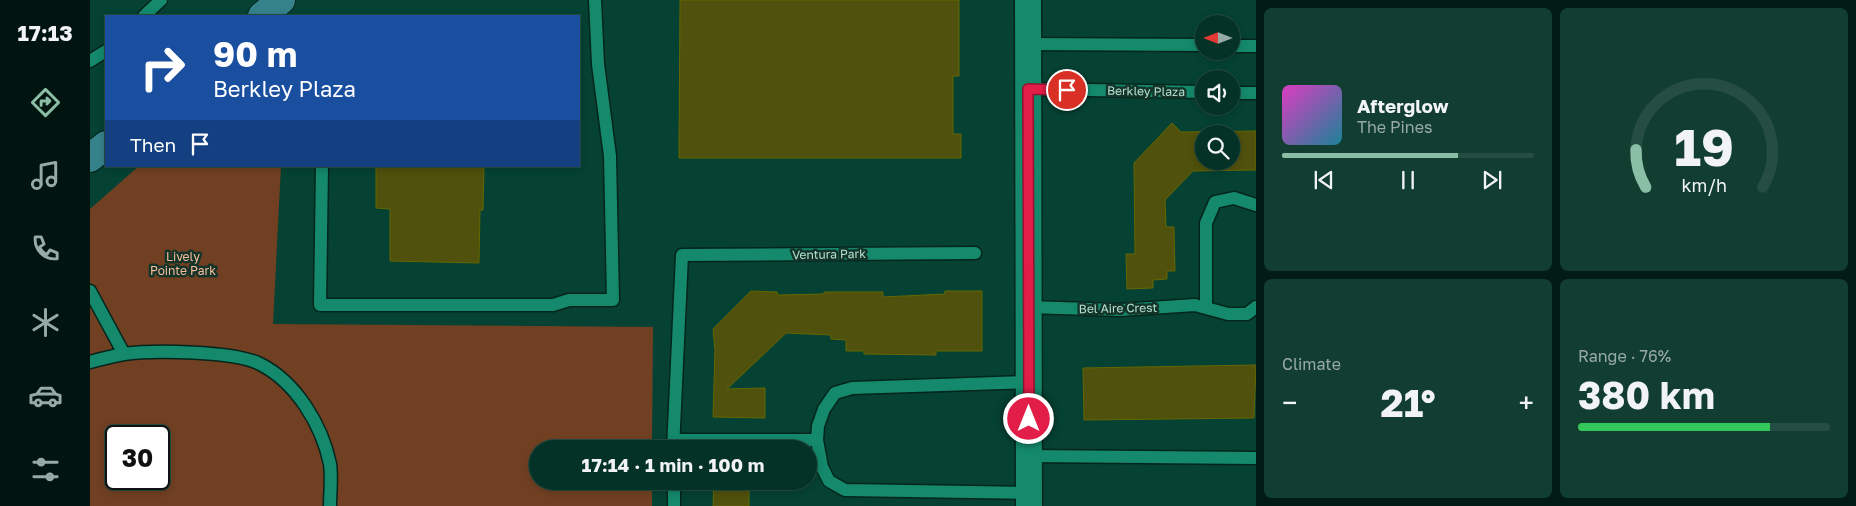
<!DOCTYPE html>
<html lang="en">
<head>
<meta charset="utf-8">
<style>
	body { margin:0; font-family:"Golos Text",sans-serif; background:#123e32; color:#f1f3f6; height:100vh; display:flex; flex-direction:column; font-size:19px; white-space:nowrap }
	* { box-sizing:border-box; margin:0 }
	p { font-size:16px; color:#97aaa7 }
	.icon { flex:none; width:28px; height:28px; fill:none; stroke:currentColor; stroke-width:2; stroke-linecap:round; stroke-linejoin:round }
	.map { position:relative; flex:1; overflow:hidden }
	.sheet { display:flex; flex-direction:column; gap:8px; padding:8px; background:#021c15; width:600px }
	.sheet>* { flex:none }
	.banner { position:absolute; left:15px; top:15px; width:475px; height:152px; border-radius:0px; box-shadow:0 2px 8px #0003,0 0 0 1px #254d43; background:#1a4fa0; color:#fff; overflow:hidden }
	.needle { width:32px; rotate:270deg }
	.tools { position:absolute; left:1105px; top:15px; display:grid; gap:10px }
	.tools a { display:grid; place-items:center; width:45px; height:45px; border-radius:50%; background:#043226; box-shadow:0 2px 8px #0003,0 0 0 1px #254d43; font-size:25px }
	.speed { position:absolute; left:15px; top:425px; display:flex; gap:10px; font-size:25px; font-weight:700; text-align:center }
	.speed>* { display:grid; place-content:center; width:65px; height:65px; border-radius:50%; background:#043226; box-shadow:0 2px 8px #0003,0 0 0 1px #254d43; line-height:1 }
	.speed .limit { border:2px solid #111; border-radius:8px; background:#fff; color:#111 }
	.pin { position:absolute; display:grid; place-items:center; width:42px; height:42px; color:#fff; margin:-21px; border:2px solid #fff; border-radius:50%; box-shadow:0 1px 5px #0007 }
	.me { position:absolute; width:55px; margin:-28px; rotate:0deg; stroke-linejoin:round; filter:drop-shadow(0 0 4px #0008) }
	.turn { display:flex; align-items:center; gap:18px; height:105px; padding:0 25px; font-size:22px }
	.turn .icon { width:65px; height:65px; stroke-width:2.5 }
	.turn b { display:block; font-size:35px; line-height:42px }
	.then { display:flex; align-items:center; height:48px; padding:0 25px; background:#0003; gap:10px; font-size:19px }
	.big { font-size:38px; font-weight:700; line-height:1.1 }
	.sheet .widget { flex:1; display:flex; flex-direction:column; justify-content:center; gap:8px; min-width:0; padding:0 18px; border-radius:8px; background:#123e32 }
	.sheet .dial { align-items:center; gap:0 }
	.dial svg { height:130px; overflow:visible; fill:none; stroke:#254d43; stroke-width:7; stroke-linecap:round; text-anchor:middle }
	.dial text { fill:#f1f3f6; stroke:none }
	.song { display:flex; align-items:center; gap:15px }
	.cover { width:60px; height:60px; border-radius:8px; background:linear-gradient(135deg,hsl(310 70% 55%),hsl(190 70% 35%)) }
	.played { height:5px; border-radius:2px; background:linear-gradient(90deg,#8abfa5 70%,#254d43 70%) }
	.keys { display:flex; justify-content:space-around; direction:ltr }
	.heat { display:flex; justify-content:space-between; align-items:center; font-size:28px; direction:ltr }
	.charge { height:8px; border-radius:4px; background:linear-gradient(90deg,#34c759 76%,#254d43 0) }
	.sheet .tiles { flex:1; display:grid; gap:8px; grid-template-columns:repeat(2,1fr) }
	.trip { position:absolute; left:439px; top:440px; width:288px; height:50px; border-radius:25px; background:#043226; box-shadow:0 2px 8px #0003,0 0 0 1px #254d43; font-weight:700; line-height:50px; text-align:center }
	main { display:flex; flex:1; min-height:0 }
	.menu { display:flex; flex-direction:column; width:90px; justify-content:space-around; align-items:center; background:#02140f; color:#97aaa7 }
	.menu .icon { width:35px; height:35px }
	.menu .active { color:#8abfa5 }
	.menu b { font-size:22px; color:#f1f3f6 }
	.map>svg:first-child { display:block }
</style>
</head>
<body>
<main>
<nav class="menu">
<b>17:13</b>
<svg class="icon active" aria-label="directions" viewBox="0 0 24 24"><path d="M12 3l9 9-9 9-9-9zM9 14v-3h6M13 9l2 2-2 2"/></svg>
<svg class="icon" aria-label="music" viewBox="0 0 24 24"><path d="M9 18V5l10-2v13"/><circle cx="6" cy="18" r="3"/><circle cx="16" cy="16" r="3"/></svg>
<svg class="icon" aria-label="phone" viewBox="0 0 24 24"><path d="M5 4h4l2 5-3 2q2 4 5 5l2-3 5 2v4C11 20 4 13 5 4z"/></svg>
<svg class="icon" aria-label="climate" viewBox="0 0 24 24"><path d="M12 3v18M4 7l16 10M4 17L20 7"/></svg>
<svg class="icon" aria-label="car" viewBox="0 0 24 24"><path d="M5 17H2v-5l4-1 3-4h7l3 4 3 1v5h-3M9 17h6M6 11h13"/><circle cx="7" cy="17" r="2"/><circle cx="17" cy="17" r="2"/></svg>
<svg class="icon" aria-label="filters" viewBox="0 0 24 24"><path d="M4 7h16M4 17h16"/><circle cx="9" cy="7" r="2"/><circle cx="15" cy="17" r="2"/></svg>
</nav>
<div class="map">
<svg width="1166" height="506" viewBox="0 0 1166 506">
	<rect width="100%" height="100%" fill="#054233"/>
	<path fill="#714022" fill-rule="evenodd" d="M 49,166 L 191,166 L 183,324 L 563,327 L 562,449 L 448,449 L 448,481 L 562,481 L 562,506 L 0,506 L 0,209 ZM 26,436 L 69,436 L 69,479 L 26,479 Z"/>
	<path fill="#50510c" stroke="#656601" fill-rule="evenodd" d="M 590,0 L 869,0 L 869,76 L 863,76 L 863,134 L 871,134 L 871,158 L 589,158 Z
		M 1082,123 L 1091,132 L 1166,131 L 1166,170 L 1103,171 L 1075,200 L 1076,227 L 1084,227 L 1085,271 L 1077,271 L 1077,279 L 1063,280 L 1063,288 L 1037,289 L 1036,254 L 1045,254 L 1044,163 ZM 1114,134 L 1141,134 L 1141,161 L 1114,161 Z
		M 286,166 L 394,166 L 393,210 L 390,210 L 389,263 L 300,261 L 300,209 L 286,208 Z
		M 661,291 L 687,292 L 688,295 L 734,294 L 734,292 L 793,292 L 793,297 L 855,294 L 855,291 L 892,291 L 892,351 L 846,351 L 846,355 L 774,354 L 774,351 L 756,351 L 756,340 L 741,339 L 741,335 L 696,333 L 637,389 L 675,388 L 675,418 L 623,417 L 625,351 L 623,329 Z
		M 1166,365 L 1164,418 L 994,420 L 993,368 Z
		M 624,481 L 659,481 L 659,506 L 623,506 Z"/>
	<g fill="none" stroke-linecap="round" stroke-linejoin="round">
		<g stroke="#04251c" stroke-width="15">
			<path id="lane" d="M 54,16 L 71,0
				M 938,44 L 1114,45
				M 1141,46 L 1166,46
				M 0,61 L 16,51
				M 938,89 L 1114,92
				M 1141,93 L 1166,93
				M 232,166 L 230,305 L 463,305 L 479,300 L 523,300 L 520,156 L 508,64 L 505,0
				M 0,291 L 34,354
				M 939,307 L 1030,310 L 1105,305 L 1138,314 L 1157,314 L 1166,307
				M 1116,308 L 1116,223 L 1125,202 L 1144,198 L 1166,205
				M 0,362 C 11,359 22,356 34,354 C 63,350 145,351 170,364 C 206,382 232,425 240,464 C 242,477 240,493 240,506
				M 939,382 L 762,388 L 745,393 L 734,409 L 728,426 L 727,440 L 732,467 L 739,481 L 755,490 L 939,493
				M 583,440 L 727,440
				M 583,449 L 592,255 L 885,253
				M 939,456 L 1166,458
				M 584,481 L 584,506"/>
		</g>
		<g stroke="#04251c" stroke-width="29">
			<path id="street" d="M 938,0 L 939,506"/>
		</g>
		<g stroke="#04251c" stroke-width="30">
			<path id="secondary" d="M 172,16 L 191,0
				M 0,158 L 16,145"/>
		</g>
		<use href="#lane" stroke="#14896c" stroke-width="12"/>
		<use href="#street" stroke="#14896c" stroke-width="26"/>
		<use href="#secondary" stroke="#36828b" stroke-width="28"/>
	</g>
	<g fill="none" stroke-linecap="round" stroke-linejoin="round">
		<g stroke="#92132f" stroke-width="12">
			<path id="route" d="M 939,419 L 938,89 L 977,90"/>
		</g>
		<use href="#route" stroke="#e11d48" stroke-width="9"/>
	</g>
	<g text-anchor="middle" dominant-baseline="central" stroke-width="5" stroke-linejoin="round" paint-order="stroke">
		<g font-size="12" fill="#b2e0cf" stroke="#14342a">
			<text transform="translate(1056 91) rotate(1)">Berkley Plaza</text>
			<text transform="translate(739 254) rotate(-1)">Ventura Park</text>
			<text transform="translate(1028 308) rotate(-1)">Bel Aire Crest</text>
		</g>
		<g font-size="12" fill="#f8bc9b" stroke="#14342a">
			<text x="93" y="256">Lively<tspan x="93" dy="14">Pointe Park</tspan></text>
		</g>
	</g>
</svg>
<div class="tools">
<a><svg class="needle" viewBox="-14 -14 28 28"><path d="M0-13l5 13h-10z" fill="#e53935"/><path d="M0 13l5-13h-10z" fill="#97aaa7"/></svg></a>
<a><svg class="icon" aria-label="sound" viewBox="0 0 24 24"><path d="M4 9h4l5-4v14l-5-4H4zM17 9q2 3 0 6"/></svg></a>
<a><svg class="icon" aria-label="search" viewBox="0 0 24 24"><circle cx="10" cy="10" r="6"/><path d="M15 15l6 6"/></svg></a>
</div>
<div class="speed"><div class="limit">30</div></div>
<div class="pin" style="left:977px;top:90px;background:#d93025"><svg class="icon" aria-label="arrive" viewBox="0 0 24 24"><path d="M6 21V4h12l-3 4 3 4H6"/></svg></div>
<svg class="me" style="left:939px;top:419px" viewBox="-20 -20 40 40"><circle r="17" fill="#e11d48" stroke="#fff" stroke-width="3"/><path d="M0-11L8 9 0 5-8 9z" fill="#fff"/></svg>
<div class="trip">17:14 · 1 min · 100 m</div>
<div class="banner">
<div class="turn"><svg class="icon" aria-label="right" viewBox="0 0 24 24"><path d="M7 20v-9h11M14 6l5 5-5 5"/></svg><div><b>90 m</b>Berkley Plaza</div></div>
<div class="then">Then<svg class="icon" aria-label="arrive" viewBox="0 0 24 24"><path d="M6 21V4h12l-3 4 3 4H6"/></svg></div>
</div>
</div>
<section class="sheet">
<div class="tiles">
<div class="widget">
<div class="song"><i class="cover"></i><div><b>Afterglow</b><p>The Pines</p></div></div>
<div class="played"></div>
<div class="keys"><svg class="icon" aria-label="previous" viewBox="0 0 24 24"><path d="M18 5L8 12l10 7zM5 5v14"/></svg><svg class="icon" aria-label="pause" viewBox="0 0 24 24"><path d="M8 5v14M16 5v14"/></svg><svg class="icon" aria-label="next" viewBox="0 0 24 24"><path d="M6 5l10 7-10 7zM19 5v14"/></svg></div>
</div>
<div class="widget dial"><svg viewBox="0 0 100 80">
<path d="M14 69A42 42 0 1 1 86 69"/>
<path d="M14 69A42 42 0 0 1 8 46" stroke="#8abfa5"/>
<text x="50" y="56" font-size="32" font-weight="700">19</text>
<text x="50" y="72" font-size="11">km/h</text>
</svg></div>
<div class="widget"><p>Climate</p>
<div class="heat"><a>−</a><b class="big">21°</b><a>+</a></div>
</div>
<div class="widget"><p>Range · 76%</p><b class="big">380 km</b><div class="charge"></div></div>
</div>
</section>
</main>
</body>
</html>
